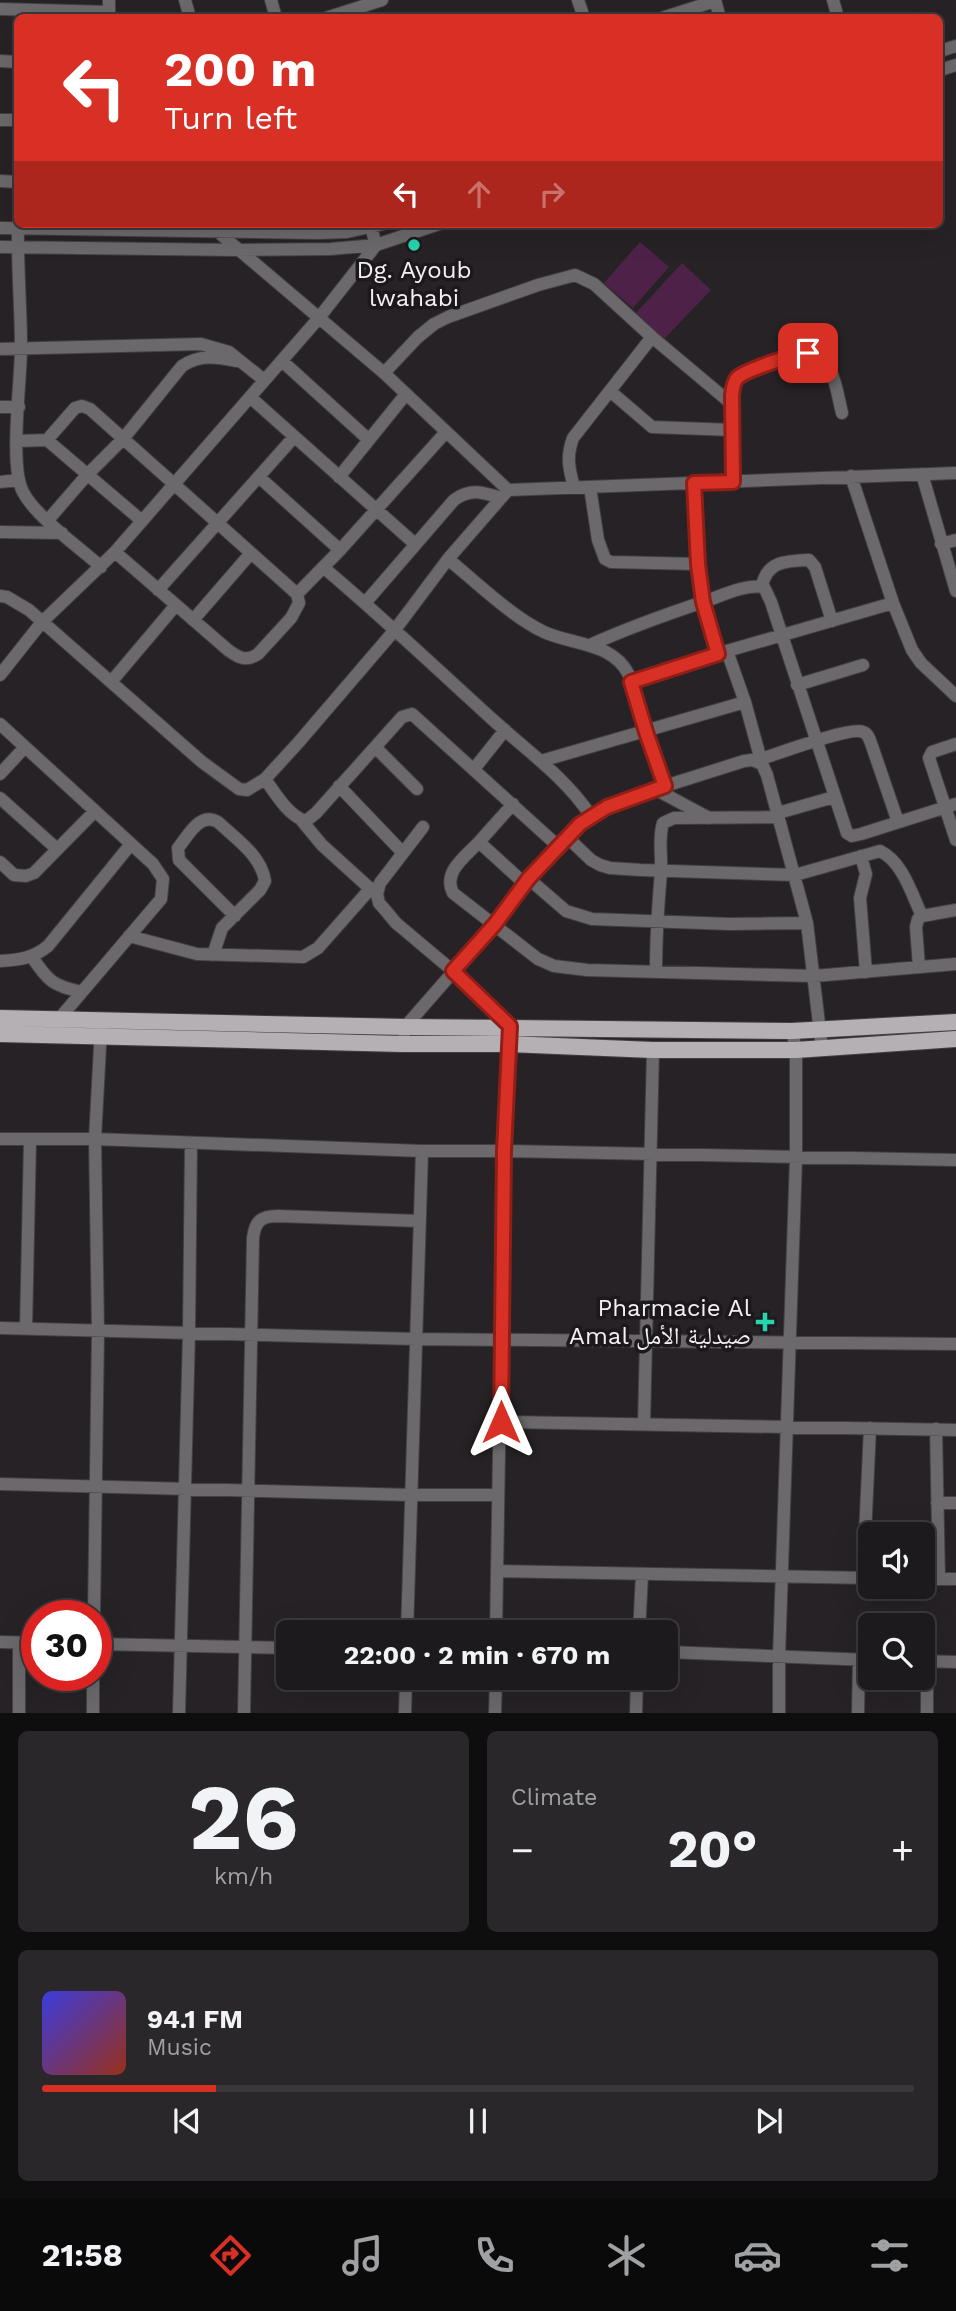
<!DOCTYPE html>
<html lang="en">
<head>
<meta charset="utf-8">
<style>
	body { margin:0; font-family:"Work Sans","Noto Naskh Arabic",sans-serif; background:#292729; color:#f1f3f6; height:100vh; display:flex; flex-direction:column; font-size:26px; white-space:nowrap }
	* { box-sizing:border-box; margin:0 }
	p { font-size:23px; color:#a0a1a3 }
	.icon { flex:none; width:38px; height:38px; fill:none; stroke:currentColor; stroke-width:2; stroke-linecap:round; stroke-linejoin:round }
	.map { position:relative; height:1713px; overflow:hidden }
	.details { display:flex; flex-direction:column; gap:18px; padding:18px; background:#0f0e0f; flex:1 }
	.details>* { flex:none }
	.banner { position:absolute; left:14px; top:14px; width:929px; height:214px; border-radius:10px; box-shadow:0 7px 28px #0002,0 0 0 2px #3a383b; background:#d93025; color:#fff; overflow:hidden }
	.buttons { position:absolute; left:858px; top:1522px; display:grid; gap:14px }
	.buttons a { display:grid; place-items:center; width:77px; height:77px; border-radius:10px; background:#1c1a1c; box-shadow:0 7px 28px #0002,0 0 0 2px #3a383b; font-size:35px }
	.speed { position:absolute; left:21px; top:1600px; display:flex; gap:14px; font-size:35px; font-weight:700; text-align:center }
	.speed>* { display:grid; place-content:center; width:91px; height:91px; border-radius:50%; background:#1c1a1c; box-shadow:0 7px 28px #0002,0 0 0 2px #3a383b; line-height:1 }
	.speed .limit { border:10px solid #d22; background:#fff; color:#111 }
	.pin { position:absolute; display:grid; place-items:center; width:60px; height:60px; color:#fff; margin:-30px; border-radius:14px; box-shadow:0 4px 10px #0006 }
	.me { position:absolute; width:77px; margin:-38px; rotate:0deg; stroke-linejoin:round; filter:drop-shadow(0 0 5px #0008) }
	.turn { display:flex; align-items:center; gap:24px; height:147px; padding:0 35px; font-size:32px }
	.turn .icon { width:91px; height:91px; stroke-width:2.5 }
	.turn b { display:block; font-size:49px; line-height:60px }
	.lanes { display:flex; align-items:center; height:66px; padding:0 35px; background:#0003; justify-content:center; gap:35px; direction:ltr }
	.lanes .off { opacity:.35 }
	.big { font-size:52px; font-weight:700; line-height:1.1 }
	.details .widget { flex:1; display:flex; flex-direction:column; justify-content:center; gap:10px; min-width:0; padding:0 24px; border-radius:10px; background:#292729 }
	.details .dial { align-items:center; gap:0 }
	.dial b { font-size:91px; line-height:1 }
	.song { display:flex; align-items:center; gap:21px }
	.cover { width:84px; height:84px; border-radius:10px; background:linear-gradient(135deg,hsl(240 70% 55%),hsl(10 70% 35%)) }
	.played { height:7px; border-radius:4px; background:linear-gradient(90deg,#d93025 20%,#3a383b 20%) }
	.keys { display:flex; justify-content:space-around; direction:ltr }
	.heat { display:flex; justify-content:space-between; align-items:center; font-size:38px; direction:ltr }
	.details .tiles { flex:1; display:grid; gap:18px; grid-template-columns:1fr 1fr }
	.widget:last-child { grid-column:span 2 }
	.trip { position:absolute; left:276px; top:1620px; width:402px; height:70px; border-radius:10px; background:#1c1a1c; box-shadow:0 7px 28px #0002,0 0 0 2px #3a383b; font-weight:700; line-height:70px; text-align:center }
	.menu { display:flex; height:112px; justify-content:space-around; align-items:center; background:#0b0a0b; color:#a0a1a3 }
	.menu .icon { width:49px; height:49px }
	.menu .selected { color:#d93025 }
	.menu b { font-size:32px; color:#f1f3f6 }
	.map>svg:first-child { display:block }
</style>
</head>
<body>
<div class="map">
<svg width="956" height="1713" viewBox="0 0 956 1713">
	<rect width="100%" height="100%" fill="#262225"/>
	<path fill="#4e2248" d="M 640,242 L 669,267 L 633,308 L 604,283 Z
		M 682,263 L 711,290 L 664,339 L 636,313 Z"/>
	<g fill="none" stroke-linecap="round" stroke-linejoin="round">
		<g stroke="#433f42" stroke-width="14">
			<path id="minor" d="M 185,0 L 190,18
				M 271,0 L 276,18
				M 578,0 L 584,18
				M 715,0 L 720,18
				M 833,0 L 838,18
				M 0,9 L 109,12 L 109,0
				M 326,18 L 382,0
				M 662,18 L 715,1
				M 940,51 L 956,46
				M 0,61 L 18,62
				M 940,70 L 956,65
				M 0,120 L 18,120
				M 0,181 L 18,182
				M 18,224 C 17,265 21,307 21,348 C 21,381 9,466 23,492 C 36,517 79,547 101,567
				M 218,224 L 218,232 L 384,373 L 508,490 L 956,473
				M 0,228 L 318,233 L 347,232 L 383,224
				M 0,247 L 239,250 L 330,249 L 376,245 L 439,224
				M 0,349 L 201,344 L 229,352 L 264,380
				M 282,361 L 368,439
				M 384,373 L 418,337 L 434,324 L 448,317 L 538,285 L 575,275 L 594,284 L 652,337 L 733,405
				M 610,391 L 652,427 L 733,430
				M 250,397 L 415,544
				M 0,407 L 19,407
				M 47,440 L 75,408 L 82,406 L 90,409 L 297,594 L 299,603 L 291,618 L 258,654 C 246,662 239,658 228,650 L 115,552
				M 17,441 L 47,440 L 142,521
				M 922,474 L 956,591
				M 851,476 L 893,603 L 912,650 L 921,663 L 956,696
				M 259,477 L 340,550
				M 339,477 L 406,394
				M 0,482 L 19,480
				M 733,482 L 732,395 L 733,387 L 738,377 L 800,352 C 835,355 835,385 842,413
				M 694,483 L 698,564
				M 574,487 C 569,469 566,457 573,438 L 652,337
				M 590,487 L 598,540 L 605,559 L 611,562 L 698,564 L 703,602 L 718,654
				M 48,520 L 87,475 L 123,439 L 182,366 C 200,354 217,357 237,361
				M 0,532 L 62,533
				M 941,544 L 956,540
				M 323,567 C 381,616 436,668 492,719 C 526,750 565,777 591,816
				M 762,586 C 767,561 786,561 809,560 L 815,567 L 832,621
				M 158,590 L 294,437
				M 297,594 L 340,550 L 446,432
				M 0,596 L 7,597 L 29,610 L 202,762 L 239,789 L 247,790 L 265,779 L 298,743 L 394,631 L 448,559 L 508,490
				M 365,603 L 454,500 C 470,488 483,492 501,498
				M 193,620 L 251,553
				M 590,645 C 628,628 667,614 706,601 C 723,595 746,584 764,587 L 771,602 L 847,833 L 852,836 L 861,834 L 956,804
				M 727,651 L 745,702 L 762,764
				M 0,675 L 42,622 L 115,552 L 250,397 L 318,319 L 376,245 L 371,227
				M 111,682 L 176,605
				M 631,683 L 727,651 L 893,603
				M 797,685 L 863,665
				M 0,724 L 153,864 L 163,879 L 161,899 L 59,1019 L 58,1024
				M 956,744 L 932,752 L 929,758 L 956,840
				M 375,747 L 417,789
				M 761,759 C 777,754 851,726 863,732 C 869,734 870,741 872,746 L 898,822
				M 541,761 L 745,702
				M 474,769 L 505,730
				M 0,774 L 25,747
				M 265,779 C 275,793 289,817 306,821 L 316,813 L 402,717 L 412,714 L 559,847
				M 339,786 L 403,853
				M 665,786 L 744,761 L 752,760 L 762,764 L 767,775 L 807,923 L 822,1049
				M 655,789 L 709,818
				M 0,798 L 57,849
				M 513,804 L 479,842 L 525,884
				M 778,813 L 834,797
				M 302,821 L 322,845 L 376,894
				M 423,827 L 380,883 L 377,894 L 379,903 L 386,911 L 396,923 L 453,971 L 510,1026 L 504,1151 L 496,1633
				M 568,838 L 591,860 L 600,865 L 610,868 L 641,870 L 795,875 L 880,851 C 903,862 912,895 922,916
				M 479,842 C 466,856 442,872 453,893 L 538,959 L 554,966 L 587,970 L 814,976 L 956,964
				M 861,856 L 866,874 L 860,898 L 866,972
				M 0,862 L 14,875 L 26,876 L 34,873 L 95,811
				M 529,879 L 566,911 L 592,919 L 730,924 L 807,923
				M 129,936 L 197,954 L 303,957 L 318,948 L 371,888
				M 213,955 L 222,928 L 260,890 L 265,881 C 261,855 236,839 218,822 C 200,811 188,836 178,848 L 179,860 L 235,916
				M 32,957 C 48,981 53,986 82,992
				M 0,961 C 20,960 33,958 48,946 L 131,844
				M 919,967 L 916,927 L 918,919 L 922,916 L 956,910
				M 656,971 C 656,938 658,906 661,872 C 662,856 658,838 663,823 L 674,818 L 779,817
				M 404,1034 L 405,1027 L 495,924 L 529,879 L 580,824 L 607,807 L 665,786 L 629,675 C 613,642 572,645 544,632 C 512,617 476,582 448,559
				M 0,1139 L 95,1139 L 422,1151 L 504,1151 L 956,1160
				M 0,1328 L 415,1339 L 956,1344
				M 26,1329 L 30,1140
				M 501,1422 L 956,1430
				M 644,1424 L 653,1050
				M 936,1429 L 939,1579
				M 0,1484 L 411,1495 L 498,1495
				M 937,1503 L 956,1503
				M 497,1571 L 870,1578
				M 863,1578 L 870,1428
				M 922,1579 L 956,1579
				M 94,1615 L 98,1332 L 95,1139 L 101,1028
				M 407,1633 L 422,1151
				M 639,1633 L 642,1574
				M 0,1642 L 37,1643
				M 96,1644 L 289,1648
				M 667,1652 L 870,1660
				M 922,1661 L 956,1662
				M 19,1713 L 19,1643
				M 93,1713 L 93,1675
				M 179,1713 L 189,1333 L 191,1143
				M 244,1713 L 253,1238 C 255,1221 261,1216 278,1216 L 419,1221
				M 405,1713 L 406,1678
				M 495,1713 L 496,1678
				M 636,1713 L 637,1678
				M 779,1713 L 779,1657 L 796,1158 L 796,1050 L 792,1031
				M 858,1713 L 859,1660
				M 927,1713 L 927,1661"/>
		</g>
		<g stroke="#433f42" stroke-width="18">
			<path id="major" d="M 0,1018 L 405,1027 L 792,1031 L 956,1022
				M 0,1034 L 402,1044 L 507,1044 L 653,1050 L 796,1050 L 956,1039"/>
		</g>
		<use href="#minor" stroke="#6b696b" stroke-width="12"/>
		<use href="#major" stroke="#b5b0b4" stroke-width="16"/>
	</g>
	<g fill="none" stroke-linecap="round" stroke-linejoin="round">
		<g stroke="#8d1f18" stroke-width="18">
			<path id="route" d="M 501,1422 L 504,1151 L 510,1026 L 453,971 L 495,924 L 529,878 L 580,824 L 607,807 L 665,786 L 646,732 L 631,682 L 718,654 L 703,602 L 698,564 L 694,483 L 733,482 L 732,395 C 733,389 733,383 737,378 C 745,371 797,352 808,353"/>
		</g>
		<use href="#route" stroke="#d93025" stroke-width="12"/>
	</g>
	<g fill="#25d5ae" stroke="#1c181b" stroke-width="2.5">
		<circle cx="414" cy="245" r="7"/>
		<path d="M761.5 1311.5h7v7h7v7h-7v7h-7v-7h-7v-7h7z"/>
	</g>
	<g text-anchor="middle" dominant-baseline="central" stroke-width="7" stroke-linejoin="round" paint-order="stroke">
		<g font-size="24" fill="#f3f0f2" stroke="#1c181b">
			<text x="414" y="270">Dg. Ayoub<tspan x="414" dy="28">lwahabi</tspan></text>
			<text x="751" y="1308" text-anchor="end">Pharmacie Al<tspan x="751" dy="28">Amal صيدلية الأمل</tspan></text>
		</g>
	</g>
</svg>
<div class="buttons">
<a><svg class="icon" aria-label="sound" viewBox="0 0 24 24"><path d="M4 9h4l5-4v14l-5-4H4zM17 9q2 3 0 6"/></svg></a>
<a><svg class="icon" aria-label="search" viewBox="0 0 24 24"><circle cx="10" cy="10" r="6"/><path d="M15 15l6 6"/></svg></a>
</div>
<div class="speed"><div class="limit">30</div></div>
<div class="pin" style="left:808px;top:353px;background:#d93025"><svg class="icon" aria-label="arrive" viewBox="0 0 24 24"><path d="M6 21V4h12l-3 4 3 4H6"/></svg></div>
<svg class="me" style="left:501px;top:1422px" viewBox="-20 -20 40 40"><path d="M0-17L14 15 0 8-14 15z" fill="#d93025" stroke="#fff" stroke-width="4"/></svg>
<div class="trip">22:00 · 2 min · 670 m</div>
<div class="banner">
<div class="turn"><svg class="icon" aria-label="left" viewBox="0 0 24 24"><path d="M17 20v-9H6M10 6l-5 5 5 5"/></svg><div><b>200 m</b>Turn left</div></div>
<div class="lanes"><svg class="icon" aria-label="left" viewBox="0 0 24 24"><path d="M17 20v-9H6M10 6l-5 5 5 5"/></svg><svg class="icon off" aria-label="ahead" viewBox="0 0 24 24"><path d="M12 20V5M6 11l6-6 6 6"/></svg><svg class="icon off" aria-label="right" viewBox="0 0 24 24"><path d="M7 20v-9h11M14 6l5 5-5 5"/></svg></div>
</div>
</div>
<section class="details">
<div class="tiles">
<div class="widget dial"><b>26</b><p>km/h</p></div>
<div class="widget"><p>Climate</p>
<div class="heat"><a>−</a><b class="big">20°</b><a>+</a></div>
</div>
<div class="widget">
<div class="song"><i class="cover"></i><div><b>94.1 FM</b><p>Music</p></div></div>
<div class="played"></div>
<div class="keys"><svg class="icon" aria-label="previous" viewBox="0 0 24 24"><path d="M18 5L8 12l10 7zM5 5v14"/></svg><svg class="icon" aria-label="pause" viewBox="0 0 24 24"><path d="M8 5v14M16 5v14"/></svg><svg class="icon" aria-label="next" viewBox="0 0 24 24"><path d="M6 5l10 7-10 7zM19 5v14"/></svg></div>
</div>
</div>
</section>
<nav class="menu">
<b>21:58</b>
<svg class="icon selected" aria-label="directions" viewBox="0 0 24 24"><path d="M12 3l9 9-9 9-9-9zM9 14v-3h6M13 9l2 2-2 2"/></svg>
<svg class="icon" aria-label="music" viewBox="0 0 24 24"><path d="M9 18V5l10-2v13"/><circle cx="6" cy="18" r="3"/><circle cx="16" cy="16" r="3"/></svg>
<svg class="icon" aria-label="phone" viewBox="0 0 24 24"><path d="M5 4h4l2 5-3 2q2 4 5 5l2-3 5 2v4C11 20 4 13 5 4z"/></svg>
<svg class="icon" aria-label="climate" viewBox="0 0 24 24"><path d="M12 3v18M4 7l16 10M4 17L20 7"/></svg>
<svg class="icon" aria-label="car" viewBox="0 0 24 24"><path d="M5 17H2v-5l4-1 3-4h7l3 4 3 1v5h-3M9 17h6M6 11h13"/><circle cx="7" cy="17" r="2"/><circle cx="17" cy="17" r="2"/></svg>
<svg class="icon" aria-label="filters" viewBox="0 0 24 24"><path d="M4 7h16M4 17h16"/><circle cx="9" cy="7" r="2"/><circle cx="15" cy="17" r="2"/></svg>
</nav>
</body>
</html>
